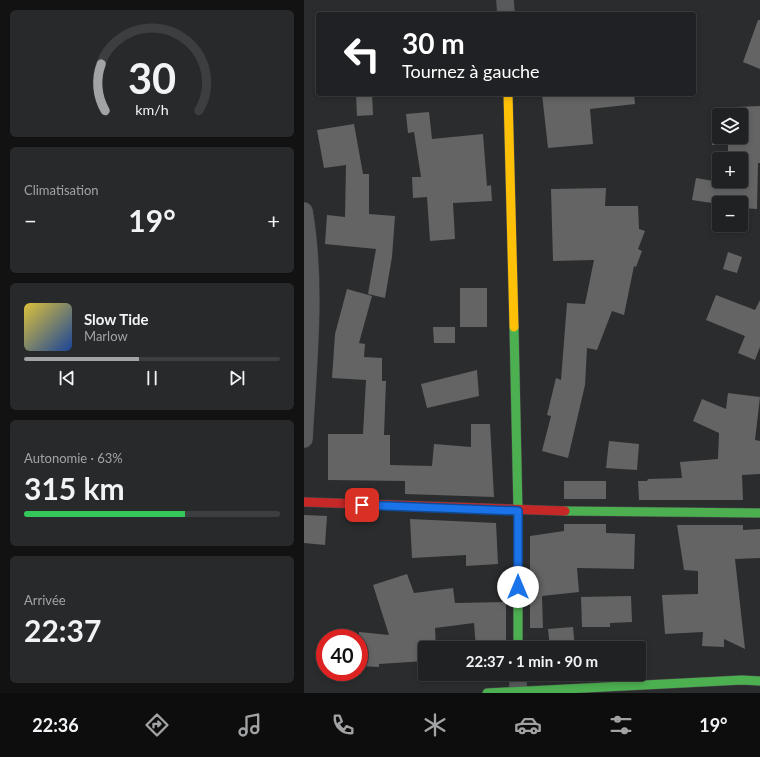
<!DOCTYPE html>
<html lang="fr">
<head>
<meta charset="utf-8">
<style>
	body { margin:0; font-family:Lato,sans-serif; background:#28292a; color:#f1f3f6; height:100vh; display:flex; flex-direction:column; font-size:15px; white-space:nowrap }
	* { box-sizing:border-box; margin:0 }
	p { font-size:13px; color:#a2a3a5 }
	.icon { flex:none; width:22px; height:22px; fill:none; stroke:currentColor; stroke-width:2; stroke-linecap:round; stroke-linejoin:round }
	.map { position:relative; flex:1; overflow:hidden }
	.drawer { display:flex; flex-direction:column; gap:10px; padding:10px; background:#121213; width:304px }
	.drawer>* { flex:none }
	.banner { position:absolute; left:12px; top:12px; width:380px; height:84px; border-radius:4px; box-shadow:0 2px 6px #0003,0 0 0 1px #3d3e40; background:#202124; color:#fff; overflow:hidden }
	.fabs { position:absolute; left:408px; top:108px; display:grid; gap:8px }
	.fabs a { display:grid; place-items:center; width:36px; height:36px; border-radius:4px; background:#202122; box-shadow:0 2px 6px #0003,0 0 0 1px #3d3e40; font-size:20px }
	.speed { position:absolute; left:12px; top:629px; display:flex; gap:8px; font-size:20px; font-weight:700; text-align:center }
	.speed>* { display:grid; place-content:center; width:52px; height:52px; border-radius:50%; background:#202122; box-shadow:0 2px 6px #0003,0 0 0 1px #3d3e40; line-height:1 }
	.speed .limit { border:6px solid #d22; background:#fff; color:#111 }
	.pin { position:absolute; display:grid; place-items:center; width:34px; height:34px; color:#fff; margin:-17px; border-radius:8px; box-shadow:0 2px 6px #0006 }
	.me { position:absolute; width:44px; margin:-22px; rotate:0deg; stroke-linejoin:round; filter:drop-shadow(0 0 3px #0008) }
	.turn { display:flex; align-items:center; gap:14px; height:84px; padding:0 20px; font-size:18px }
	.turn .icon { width:52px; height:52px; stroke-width:2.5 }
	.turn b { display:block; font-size:28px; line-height:34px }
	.big { font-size:30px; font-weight:700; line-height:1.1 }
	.drawer .tile { flex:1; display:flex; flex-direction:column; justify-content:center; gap:6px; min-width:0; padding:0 14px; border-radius:6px; background:#28292a }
	.drawer .dial { align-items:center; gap:0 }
	.dial svg { height:104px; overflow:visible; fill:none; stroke:#3d3e40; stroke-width:7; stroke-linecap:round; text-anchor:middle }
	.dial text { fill:#f1f3f6; stroke:none }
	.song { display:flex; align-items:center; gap:12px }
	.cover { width:48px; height:48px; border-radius:6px; background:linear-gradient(135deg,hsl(50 70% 55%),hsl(220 70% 35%)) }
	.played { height:4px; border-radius:2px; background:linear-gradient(90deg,#a1a3a4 45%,#3d3e40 45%) }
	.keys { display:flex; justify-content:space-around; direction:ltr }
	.heat { display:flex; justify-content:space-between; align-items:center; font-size:22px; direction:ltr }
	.charge { height:6px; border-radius:3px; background:linear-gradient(90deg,#34c759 63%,#3d3e40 0) }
	.trip { position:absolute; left:114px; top:641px; width:228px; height:40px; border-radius:4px; background:#202122; box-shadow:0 2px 6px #0003,0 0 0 1px #3d3e40; font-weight:700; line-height:40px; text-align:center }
	.menu { display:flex; height:64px; justify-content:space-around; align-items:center; background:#0d0d0e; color:#a2a3a5 }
	.menu .icon { width:28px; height:28px }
	.menu .on { color:#a1a3a4 }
	.menu b { font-size:18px; color:#f1f3f6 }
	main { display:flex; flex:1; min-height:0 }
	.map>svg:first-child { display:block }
</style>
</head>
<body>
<main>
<section class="drawer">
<div class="tile dial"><svg viewBox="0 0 100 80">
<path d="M14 69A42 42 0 1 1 86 69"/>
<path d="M14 69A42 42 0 0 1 11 33" stroke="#a1a3a4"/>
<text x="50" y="56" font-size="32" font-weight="700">30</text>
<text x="50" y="72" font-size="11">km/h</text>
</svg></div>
<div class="tile"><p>Climatisation</p>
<div class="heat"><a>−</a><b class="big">19°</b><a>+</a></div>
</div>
<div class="tile">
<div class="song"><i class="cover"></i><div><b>Slow Tide</b><p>Marlow</p></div></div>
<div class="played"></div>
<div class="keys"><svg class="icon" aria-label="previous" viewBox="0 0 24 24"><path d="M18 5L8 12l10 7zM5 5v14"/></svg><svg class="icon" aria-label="pause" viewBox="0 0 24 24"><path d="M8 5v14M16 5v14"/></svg><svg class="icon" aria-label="next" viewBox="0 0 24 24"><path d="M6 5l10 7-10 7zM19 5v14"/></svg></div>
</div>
<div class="tile"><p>Autonomie · 63%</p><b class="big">315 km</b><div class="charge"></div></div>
<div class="tile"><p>Arrivée</p><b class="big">22:37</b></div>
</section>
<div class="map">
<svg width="456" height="693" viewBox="0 0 456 693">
	<rect width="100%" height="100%" fill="#2b2c2d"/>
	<path fill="#646465" d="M 454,20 L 456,20 L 456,69 L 439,62 Z
		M 52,94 L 68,94 L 69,115 L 53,116 Z
		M 238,94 L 330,94 L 331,104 L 286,109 L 289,144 L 244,148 Z
		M 456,106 L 456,163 L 454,163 L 453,209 L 437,208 L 437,203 L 415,203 L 415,207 L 408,207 L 408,203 L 388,200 L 392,178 L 409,181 L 409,179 L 415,179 L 415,181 L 437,181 L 437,159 L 424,159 L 424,145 L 408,145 L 408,121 L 415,121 L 415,137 L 437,137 L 437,115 L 431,115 L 431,107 Z
		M 125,112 L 128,139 L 179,134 L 183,186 L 187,185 L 188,201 L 149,203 L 151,239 L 126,241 L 123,197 L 109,198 L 108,177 L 117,177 L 110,132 L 104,133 L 102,114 Z
		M 50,124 L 59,174 L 65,174 L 65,214 L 91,216 L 88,257 L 81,298 L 64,294 L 72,249 L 21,244 L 23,215 L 41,217 L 42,165 L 20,168 L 13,130 Z
		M 302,188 L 301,206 L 334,206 L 335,229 L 341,231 L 334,249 L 338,251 L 332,267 L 330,266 L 320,315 L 308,311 L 293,350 L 283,348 L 281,385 L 264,458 L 238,451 L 247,416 L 243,415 L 252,378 L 257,380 L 263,303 L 281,304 L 290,260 L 249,261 L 247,189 Z
		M 424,252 L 438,257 L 433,273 L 419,269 Z
		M 156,288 L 183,288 L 183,327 L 156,327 Z
		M 43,289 L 68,296 L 55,343 L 61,344 L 60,357 L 78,358 L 78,381 L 82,381 L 80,435 L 86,435 L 86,465 L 128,466 L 130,444 L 167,447 L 167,424 L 186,424 L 190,497 L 101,494 L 101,481 L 24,480 L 24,434 L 59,434 L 62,380 L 28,378 L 31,334 Z
		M 412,295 L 451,310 L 456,300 L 456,347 L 451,360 L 434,353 L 441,336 L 402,320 Z
		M 129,327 L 151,327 L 151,343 L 130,343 Z
		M 173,370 L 175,396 L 123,408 L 117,384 Z
		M 424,393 L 456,397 L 451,440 L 456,441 L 456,474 L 438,475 L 439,500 L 335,500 L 334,481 L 343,481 L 344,479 L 378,478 L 376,462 L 414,459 L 415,433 L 389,421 L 398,399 L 422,409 Z
		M 305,441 L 335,444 L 333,470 L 302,468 Z
		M 260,481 L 302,481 L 302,499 L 260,499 Z
		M 0,515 L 23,516 L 21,545 L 0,543 Z
		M 106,519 L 192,523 L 194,564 L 162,566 L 162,555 L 108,558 Z
		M 260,524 L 302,524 L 302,533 L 331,534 L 330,569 L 273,568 L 275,592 L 238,596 L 239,628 L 226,628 L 226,536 L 260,531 Z
		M 373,525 L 439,525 L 439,530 L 456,529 L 456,558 L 431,559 L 441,649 L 420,639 L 420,647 L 398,646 L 399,632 L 361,634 L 358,595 L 394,594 L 394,571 L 380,570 Z
		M 103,574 L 110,593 L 149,588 L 151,603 L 202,602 L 202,648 L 172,648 L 170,623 L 131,628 L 132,648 L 121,648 L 121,661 L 75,664 L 75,667 L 55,666 L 55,632 L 85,635 L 69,585 Z
		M 327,596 L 328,622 L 306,623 L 306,627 L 278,627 L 277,597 Z
		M 269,627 L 271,648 L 246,648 L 244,629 Z"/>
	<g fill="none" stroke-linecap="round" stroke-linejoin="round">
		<g stroke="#494a4b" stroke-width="18">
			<path id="street" d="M 201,0 L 202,14
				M 0,211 C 13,287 4,363 0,439
				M 214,674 L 214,693"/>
		</g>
		<g stroke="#494a4b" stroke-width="10">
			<path id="fast" d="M 210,327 L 214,511 L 214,648
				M 261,511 L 456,513
				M 183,693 L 438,680 L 456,681"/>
		</g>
		<g stroke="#494a4b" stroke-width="10">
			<path id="slow" d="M 204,94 L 210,327"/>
		</g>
		<g stroke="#494a4b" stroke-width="10">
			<path id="jam" d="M 0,502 L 261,511"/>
		</g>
		<use href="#street" stroke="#595a5b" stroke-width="17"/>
		<use href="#fast" stroke="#4caf50" stroke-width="9"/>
		<use href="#slow" stroke="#ffc107" stroke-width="9"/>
		<use href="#jam" stroke="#c62828" stroke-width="9"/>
	</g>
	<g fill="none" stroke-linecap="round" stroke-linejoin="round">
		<g stroke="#114b97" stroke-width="10">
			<path id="route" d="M 58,505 L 214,511 L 214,587"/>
		</g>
		<use href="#route" stroke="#1a73e8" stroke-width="7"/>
	</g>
</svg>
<div class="fabs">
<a><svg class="icon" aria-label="layers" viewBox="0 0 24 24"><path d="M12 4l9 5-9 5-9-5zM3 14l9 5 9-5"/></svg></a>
<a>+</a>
<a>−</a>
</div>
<div class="speed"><div class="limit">40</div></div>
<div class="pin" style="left:58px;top:505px;background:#d93025"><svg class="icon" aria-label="arrive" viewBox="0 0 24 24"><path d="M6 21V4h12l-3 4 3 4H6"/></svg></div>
<svg class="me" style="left:214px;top:587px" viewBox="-20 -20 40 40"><circle r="19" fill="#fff"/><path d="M0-13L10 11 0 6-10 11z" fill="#1a73e8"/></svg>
<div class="trip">22:37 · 1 min · 90 m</div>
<div class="banner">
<div class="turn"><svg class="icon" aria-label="left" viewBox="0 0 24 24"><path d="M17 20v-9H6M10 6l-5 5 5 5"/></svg><div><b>30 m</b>Tournez à gauche</div></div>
</div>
</div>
</main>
<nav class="menu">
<b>22:36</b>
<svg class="icon on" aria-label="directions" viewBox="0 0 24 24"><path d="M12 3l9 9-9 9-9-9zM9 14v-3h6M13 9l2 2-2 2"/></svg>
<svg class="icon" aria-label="music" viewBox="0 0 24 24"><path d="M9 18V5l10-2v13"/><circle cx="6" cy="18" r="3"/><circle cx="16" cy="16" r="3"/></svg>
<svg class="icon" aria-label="phone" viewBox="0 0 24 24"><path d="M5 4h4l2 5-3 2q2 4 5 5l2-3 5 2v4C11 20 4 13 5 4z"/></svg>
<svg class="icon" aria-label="climate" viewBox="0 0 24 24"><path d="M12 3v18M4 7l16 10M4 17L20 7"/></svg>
<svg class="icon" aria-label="car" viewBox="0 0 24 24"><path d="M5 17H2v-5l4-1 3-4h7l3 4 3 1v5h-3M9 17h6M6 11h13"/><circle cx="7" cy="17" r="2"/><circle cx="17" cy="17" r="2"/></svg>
<svg class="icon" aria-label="filters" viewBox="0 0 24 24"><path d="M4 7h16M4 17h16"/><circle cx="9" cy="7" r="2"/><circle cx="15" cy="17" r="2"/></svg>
<b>19°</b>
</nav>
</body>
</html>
